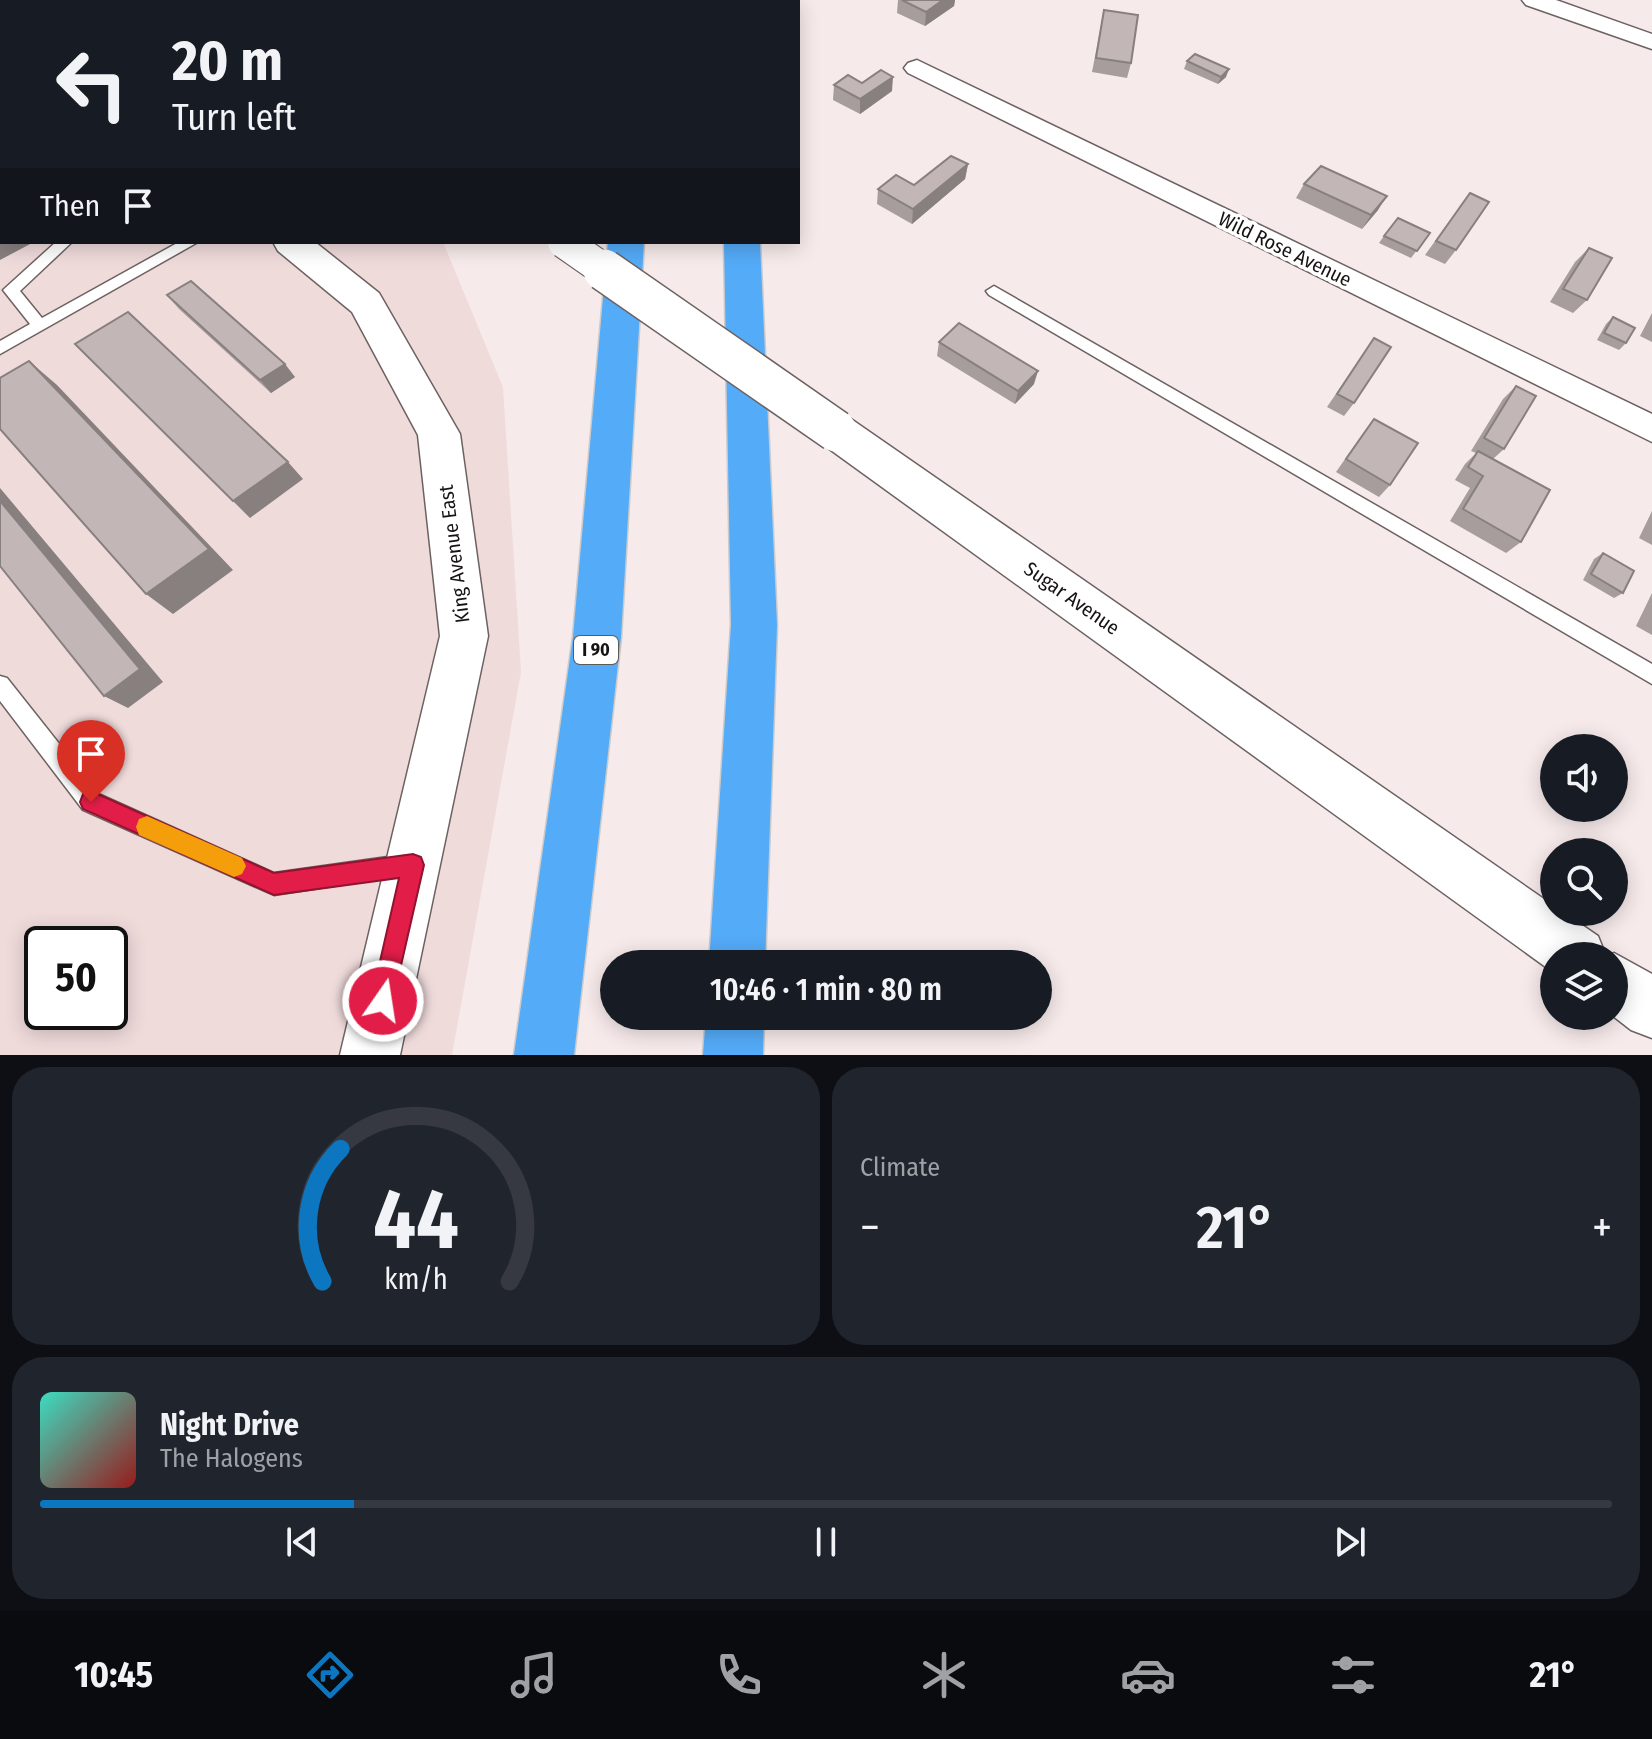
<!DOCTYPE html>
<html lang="en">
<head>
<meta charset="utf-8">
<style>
	body { margin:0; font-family:"Fira Sans Condensed",sans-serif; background:#20242c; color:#f1f3f6; height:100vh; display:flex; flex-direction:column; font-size:30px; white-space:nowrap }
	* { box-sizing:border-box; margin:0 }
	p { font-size:26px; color:#9ea1a6 }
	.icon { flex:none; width:44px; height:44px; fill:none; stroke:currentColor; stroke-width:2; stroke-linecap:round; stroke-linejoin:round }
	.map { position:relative; height:1055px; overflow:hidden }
	.drawer { display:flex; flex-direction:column; gap:12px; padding:12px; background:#0d0f14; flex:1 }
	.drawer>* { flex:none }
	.top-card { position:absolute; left:0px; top:0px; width:800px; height:244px; box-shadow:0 4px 20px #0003; background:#171b24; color:#f1f3f6; overflow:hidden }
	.fabs { position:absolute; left:1540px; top:734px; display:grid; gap:16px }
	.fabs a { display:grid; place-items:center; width:88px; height:88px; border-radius:50%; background:#171b24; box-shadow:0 4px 20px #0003; font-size:40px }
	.speed { position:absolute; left:24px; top:926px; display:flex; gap:16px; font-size:40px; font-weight:700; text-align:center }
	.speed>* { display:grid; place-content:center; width:104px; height:104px; border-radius:50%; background:#171b24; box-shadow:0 4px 20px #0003; line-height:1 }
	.speed .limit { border:4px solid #111; border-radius:12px; background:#fff; color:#111 }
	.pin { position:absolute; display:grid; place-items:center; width:68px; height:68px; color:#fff; margin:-82px -34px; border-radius:50% 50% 50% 0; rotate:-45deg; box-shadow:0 0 8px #0007 }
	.pin .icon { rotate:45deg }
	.me { position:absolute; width:88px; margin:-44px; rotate:13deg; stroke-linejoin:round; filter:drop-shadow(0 0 6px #0008) }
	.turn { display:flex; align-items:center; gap:28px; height:168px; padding:0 40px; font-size:36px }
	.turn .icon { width:104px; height:104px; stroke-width:2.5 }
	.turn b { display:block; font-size:56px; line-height:68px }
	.then { display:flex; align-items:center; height:76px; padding:0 40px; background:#0003; gap:16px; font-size:30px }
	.big { font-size:60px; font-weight:600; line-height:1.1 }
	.drawer .card { flex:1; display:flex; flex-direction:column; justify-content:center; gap:12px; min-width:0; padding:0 28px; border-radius:32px; background:#20242c }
	.drawer .dial { align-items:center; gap:0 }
	.dial svg { height:208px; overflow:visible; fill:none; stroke:#363941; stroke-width:7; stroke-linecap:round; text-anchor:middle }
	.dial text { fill:#f1f3f6; stroke:none }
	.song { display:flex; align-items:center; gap:24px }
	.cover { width:96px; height:96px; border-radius:12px; background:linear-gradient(135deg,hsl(170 70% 55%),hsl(0 70% 35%)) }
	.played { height:8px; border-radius:4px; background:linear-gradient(90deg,#0c76c1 20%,#363941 20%) }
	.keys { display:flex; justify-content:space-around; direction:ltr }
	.heat { display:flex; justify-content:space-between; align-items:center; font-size:44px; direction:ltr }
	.drawer .tiles { flex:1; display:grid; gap:12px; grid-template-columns:1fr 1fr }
	.card:last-child { grid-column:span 2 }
	.trip { position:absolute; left:600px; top:950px; width:452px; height:80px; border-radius:40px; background:#171b24; box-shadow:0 4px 20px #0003; font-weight:600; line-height:80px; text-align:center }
	.tabs { display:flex; height:128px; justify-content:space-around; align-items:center; background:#090b0e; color:#9ea1a6 }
	.tabs .icon { width:56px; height:56px }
	.tabs .on { color:#0c76c1 }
	.tabs b { font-size:36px; color:#f1f3f6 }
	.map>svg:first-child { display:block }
</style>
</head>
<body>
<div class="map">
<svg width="1652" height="1055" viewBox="0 0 1652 1055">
	<rect width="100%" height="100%" fill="#f7eaeb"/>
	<path fill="#f0dbdb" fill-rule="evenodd" d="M 0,0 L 160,2 L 2,2 L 2,242 L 443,242 L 503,387 L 521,672 L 452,1055 L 0,1055 ZM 42,944 L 110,944 L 110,1012 L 42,1012 Z
		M 260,0 L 582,0 L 583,2 L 263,2 Z"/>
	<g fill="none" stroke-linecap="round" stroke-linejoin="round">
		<g stroke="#6d6262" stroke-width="3">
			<path id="lane" d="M 0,138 L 2,138 L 2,146 L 0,146 Z
				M 56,242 L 72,242 L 20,291 L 42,318 L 179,242 L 198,242 L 0,354 L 0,341 L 30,324 L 3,290 Z
				M 994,286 L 1652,664 L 1652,684 L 989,295 L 986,291 Z
				M 0,676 L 7,678 L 99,794 L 274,873 L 409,854 L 417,857 L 420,865 L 417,873 L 274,895 L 83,810 L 0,701 Z"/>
		</g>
		<g stroke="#6d6262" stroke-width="3">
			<path id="street" d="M 1522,0 L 1556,0 L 1652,34 L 1652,49 L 1526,5 Z
				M 917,60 L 1652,414 L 1652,442 L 908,73 L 904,68 L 908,63 Z"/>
		</g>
		<g stroke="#6d6262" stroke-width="3">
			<path id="secondary" d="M 185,0 L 215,0 L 216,2 L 186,2 Z
				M 273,242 L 315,242 L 379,293 L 460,434 L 488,636 L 400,1055 L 340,1055 L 440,636 L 418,435 L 352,312 L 278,251 Z
				M 836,414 L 851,419 L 1554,906 L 1554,912 L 1563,912 L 1598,936 L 1606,956 L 1554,956 L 1554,973 L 821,443 L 815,431 L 821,419 Z
				M 1614,953 L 1652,974 L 1652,1038 L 1631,1030 L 1613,1016 L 1614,956 L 1608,956 Z"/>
		</g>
		<g stroke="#cccbcb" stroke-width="3">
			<path id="highway" d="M 614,0 L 642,0 L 643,2 L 615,2 Z
				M 704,0 L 732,0 L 732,2 L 704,2 Z
				M 608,242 L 644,242 L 621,637 L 574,1055 L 514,1055 L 573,637 Z
				M 724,242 L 760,242 L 777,625 L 765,964 L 709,964 L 731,625 Z
				M 706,1016 L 764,1016 L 763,1055 L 703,1055 Z"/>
		</g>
		<use href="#lane" fill="#fff" fill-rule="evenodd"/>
		<use href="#street" fill="#fff" fill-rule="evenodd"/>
		<use href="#secondary" fill="#fff" fill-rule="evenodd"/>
		<use href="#highway" fill="#54abf8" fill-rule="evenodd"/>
		<g stroke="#6d6262" stroke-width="34" stroke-linecap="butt">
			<path id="secondary-bridge-far1" d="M 564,242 L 607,272"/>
		</g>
		<g stroke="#6d6262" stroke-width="44" stroke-linecap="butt">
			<path id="secondary-bridge" d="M 604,270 L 836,431"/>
		</g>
		<use href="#secondary-bridge-far1" stroke="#fff" stroke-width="32"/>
		<use href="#secondary-bridge" stroke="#fff" stroke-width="41"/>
	</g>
	<path fill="#a79d9d" d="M 898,0 L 955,0 L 954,6 L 925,26 L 897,13 Z
		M 1104,10 L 1131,63 L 1127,78 L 1092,72 Z
		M 1187,61 L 1226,77 L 1218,84 L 1184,69 Z
		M 834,85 L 892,91 L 860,114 L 833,100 Z
		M 968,164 L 965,179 L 912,224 L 877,204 L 878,189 L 914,185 Z
		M 1304,184 L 1378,210 L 1362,229 L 1296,198 Z
		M 1470,193 L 1456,250 L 1445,264 L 1425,255 Z
		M 1430,233 L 1411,258 L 1379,243 L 1384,236 Z
		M 1589,248 L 1587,300 L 1573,313 L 1550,302 L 1575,262 Z
		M 167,295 L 295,377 L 271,393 L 179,309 Z
		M 1652,313 L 1652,342 L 1640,336 Z
		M 1613,317 L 1626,343 L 1619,350 L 1597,340 L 1606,324 Z
		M 1374,338 L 1354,403 L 1344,416 L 1327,407 Z
		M 939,342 L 1034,384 L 1015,404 L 937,356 Z
		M 1516,386 L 1504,449 L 1493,459 L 1521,542 L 1506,553 L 1450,521 L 1470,488 L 1455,480 L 1465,464 L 1476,453 L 1471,451 L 1503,399 Z
		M 1374,419 L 1390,485 L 1379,497 L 1336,472 L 1364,432 Z
		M 1652,511 L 1652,545 L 1639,538 Z
		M 1603,553 L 1623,593 L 1614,598 L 1583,580 L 1594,559 Z
		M 1652,593 L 1652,635 L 1636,626 Z"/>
	<path fill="#887f7f" d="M 943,0 L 955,0 L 954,6 L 925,26 L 926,12 Z
		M 1229,69 L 1226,77 L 1218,84 L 1221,77 Z
		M 893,77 L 892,91 L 860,114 L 860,99 Z
		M 968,164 L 965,179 L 912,224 L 913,209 Z
		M 1387,196 L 1378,210 L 1362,229 L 1371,215 Z
		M 2,228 L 2,242 L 34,242 L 0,260 L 0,229 Z
		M 29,361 L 57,385 L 233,570 L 173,614 L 146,594 Z
		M 285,364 L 295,377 L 271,393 L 260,380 Z
		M 1038,371 L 1034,384 L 1015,404 L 1018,391 Z
		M 288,462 L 303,479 L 250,518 L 233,501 Z
		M 0,488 L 163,682 L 128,708 L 104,696 L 0,501 Z"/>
	<path fill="#c2b6b6" stroke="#887f7f" stroke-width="2" d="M 902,0 L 943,0 L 926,12 Z
		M 1104,10 L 1138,15 L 1131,63 L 1096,58 Z
		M 1195,54 L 1229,69 L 1221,77 L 1187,61 Z
		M 881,70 L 893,77 L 860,99 L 834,85 L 848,75 L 862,83 Z
		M 951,156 L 968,164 L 913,209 L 878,189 L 896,175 L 914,185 Z
		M 1321,166 L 1387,196 L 1371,215 L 1304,184 Z
		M 1470,193 L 1489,202 L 1456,250 L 1436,241 Z
		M 0,199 L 2,201 L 2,228 L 0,229 Z
		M 1398,218 L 1430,233 L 1417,251 L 1384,236 Z
		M 1589,248 L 1612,258 L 1587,300 L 1563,289 Z
		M 191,281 L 285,364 L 260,380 L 167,295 Z
		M 128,312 L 288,462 L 233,501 L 75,344 Z
		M 1613,317 L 1635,328 L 1626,343 L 1604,333 Z
		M 959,323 L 1038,371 L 1018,391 L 939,342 Z
		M 1374,338 L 1391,347 L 1354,403 L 1337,394 Z
		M 29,361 L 209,549 L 146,594 L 0,429 L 0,378 Z
		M 1516,386 L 1536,396 L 1504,449 L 1484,438 Z
		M 1374,419 L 1418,443 L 1390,485 L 1346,459 Z
		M 1478,451 L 1550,490 L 1521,542 L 1463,509 L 1483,476 L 1468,467 Z
		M 0,501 L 140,669 L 104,696 L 0,566 Z
		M 1603,553 L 1634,571 L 1623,593 L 1591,574 Z"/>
	<path fill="#e11d48" stroke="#92132f" stroke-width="2" d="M 91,791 L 274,873 L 413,854 L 421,857 L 424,865 L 391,1009 L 383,1013 L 374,1009 L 371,1001 L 399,878 L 274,895 L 83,809 L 80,802 L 83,794 Z"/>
	<path fill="#f59e0b" d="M 147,816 L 242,858 L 246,866 L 242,874 L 234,877 L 139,835 L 136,827 L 139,819 Z"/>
	<g text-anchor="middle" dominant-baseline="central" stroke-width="7" stroke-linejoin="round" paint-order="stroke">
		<rect fill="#fff" stroke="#5d5a5a" stroke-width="2" x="574" y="636" width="44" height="28" rx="6"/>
		<g font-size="18" font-weight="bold" fill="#171313">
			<text x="596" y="650">I 90</text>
		</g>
		<g font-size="20" fill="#171313" stroke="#fff">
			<text transform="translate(1285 249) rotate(26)">Wild Rose Avenue</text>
			<text transform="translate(454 554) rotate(-97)">King Avenue East</text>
			<text transform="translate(1072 598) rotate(35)">Sugar Avenue</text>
		</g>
	</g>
</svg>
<div class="fabs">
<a><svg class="icon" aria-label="sound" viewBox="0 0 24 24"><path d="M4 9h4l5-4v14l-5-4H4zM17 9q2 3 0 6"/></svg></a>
<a><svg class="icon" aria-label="search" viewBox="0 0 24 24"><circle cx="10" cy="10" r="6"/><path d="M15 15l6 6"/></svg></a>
<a><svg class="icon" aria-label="layers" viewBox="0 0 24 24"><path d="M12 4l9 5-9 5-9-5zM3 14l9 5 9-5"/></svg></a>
</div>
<div class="speed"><div class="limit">50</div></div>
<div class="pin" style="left:91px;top:802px;background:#d93025"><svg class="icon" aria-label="arrive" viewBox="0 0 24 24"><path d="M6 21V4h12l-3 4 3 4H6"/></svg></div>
<svg class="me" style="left:383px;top:1001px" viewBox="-20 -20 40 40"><circle r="17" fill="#e11d48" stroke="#fff" stroke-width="3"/><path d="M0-11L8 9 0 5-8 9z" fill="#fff"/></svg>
<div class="trip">10:46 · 1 min · 80 m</div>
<div class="top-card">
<div class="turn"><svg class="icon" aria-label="left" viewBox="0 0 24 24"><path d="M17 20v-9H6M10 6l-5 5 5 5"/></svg><div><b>20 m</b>Turn left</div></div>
<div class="then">Then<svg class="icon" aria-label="arrive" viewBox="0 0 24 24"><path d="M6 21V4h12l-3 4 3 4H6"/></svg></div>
</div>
</div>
<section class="drawer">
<div class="tiles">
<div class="card dial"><svg viewBox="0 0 100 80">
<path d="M14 69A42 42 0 1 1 86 69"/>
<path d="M14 69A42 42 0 0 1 21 18" stroke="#0c76c1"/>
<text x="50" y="56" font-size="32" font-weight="700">44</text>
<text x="50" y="72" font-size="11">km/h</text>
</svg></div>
<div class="card"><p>Climate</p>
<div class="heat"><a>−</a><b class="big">21°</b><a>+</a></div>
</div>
<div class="card">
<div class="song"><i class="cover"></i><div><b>Night Drive</b><p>The Halogens</p></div></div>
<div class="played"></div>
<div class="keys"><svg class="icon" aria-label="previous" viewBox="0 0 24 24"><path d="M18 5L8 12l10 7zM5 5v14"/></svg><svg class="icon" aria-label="pause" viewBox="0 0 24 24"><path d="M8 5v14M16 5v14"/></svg><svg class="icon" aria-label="next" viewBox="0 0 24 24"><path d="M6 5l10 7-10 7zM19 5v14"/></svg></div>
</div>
</div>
</section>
<nav class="tabs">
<b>10:45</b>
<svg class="icon on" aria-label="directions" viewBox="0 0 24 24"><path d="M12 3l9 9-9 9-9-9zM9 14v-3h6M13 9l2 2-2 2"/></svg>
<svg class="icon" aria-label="music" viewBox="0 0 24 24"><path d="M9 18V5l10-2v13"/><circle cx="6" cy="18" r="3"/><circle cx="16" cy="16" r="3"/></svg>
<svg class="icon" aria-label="phone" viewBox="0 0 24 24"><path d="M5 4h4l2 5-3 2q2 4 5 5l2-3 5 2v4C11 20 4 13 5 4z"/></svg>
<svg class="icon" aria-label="climate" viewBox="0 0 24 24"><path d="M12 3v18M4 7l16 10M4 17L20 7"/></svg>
<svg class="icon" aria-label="car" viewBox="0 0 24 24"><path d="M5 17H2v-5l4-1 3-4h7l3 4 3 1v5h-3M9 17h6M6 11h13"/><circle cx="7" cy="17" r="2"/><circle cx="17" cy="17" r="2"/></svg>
<svg class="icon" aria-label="filters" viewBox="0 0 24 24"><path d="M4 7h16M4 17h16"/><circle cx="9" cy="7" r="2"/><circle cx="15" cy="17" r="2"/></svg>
<b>21°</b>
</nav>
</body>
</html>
